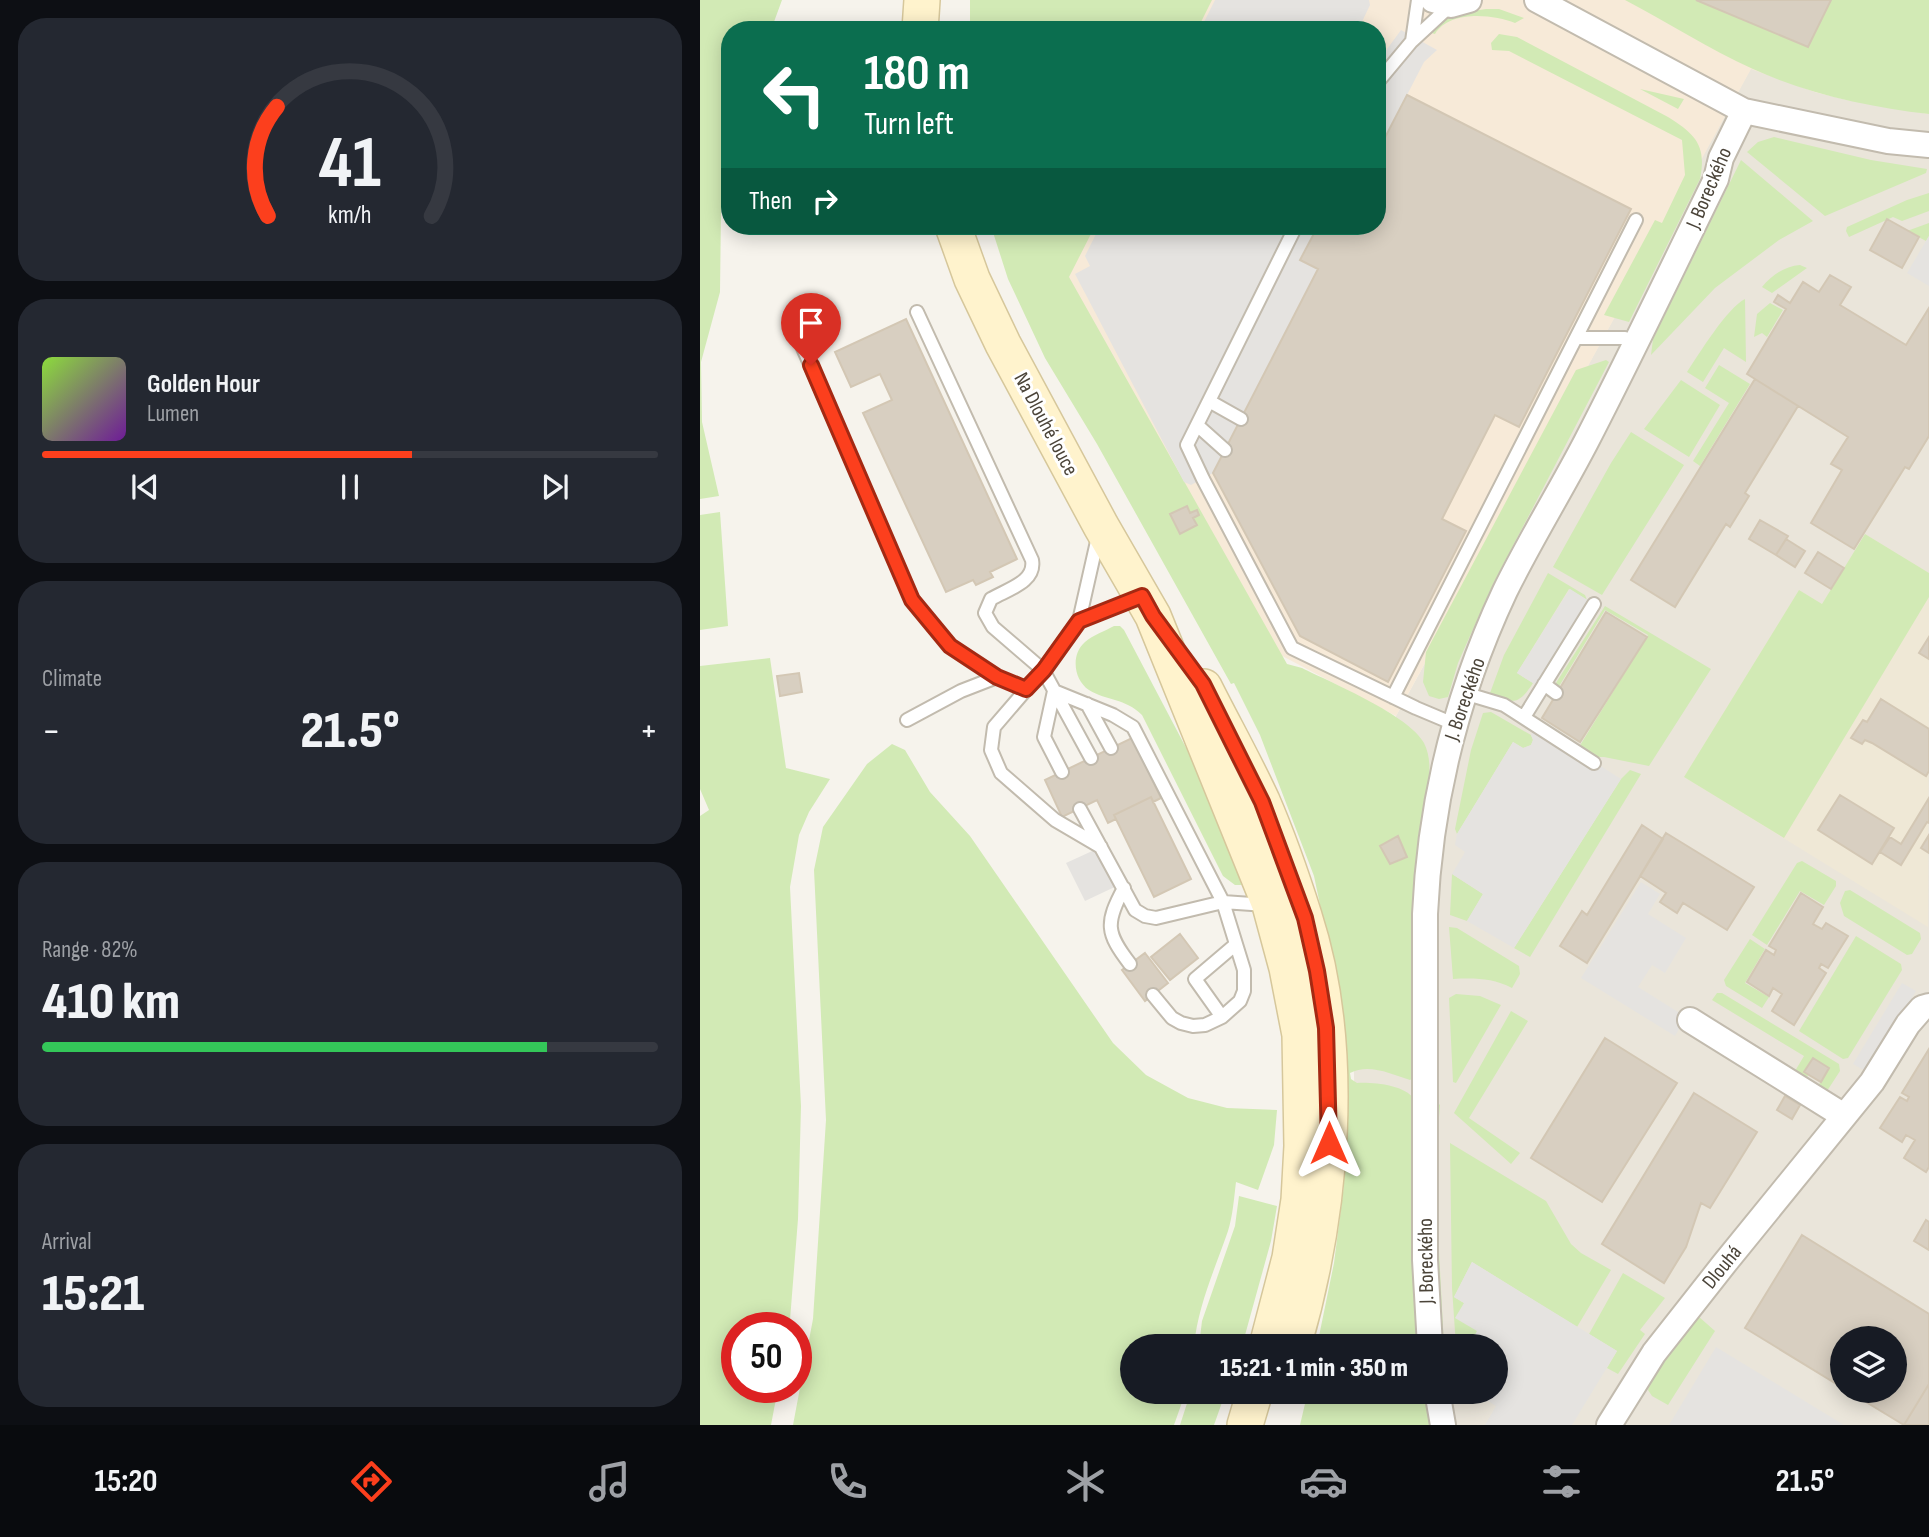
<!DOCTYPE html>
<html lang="en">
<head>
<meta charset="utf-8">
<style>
	body { margin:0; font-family:"Sofia Sans Condensed",sans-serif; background:#242831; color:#f1f3f6; height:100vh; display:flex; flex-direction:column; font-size:26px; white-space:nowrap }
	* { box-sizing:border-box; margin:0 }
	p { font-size:23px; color:#9ea1a6 }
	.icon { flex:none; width:38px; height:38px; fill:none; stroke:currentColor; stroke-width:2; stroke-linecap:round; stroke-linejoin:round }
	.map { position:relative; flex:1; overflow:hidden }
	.panel { display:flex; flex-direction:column; gap:18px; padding:18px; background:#0d0f14; width:700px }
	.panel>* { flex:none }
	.guide { position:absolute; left:21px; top:21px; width:665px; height:214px; border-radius:28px; box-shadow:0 4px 18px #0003; background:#0b6e4f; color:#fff; overflow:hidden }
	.buttons { position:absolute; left:1130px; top:1326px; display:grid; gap:14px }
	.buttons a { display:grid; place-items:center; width:77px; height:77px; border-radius:50%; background:#171b24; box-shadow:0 4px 18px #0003; font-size:35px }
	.speed { position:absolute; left:21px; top:1312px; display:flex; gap:14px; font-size:35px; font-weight:700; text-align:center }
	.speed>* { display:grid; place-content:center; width:91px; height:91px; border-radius:50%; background:#171b24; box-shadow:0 4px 18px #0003; line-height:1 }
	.speed .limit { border:10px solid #d22; background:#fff; color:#111 }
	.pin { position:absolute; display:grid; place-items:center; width:60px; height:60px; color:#fff; margin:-72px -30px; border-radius:50% 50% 50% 0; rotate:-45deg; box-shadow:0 0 7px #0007 }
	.pin .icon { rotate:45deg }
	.me { position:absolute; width:77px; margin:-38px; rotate:0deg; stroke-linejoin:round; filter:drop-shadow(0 0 5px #0008) }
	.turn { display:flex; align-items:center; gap:24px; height:147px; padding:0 28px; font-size:32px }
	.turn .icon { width:91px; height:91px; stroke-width:2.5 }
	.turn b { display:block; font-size:49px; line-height:60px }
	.then { display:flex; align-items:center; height:66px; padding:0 28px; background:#0003; gap:14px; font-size:26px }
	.big { font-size:52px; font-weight:800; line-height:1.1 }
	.panel .widget { flex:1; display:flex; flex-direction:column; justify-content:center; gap:10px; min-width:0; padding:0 24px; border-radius:28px; background:#242831 }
	.panel .dial { align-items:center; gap:0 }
	.dial svg { height:182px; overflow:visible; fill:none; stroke:#363941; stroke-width:7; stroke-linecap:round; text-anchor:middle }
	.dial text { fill:#f1f3f6; stroke:none }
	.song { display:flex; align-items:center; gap:21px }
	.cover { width:84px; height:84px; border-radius:10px; background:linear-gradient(135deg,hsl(90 70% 55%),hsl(280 70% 35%)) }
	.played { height:7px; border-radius:4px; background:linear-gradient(90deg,#fc3f1d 60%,#363941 60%) }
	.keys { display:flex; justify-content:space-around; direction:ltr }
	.heat { display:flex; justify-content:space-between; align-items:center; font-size:38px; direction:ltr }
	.charge { height:10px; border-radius:5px; background:linear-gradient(90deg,#34c759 82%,#363941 0) }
	.trip { position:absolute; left:420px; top:1334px; width:388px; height:70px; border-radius:35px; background:#171b24; box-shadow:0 4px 18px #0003; font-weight:800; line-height:70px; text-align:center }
	.menu { display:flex; height:112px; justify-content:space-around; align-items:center; background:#090b0e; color:#9ea1a6 }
	.menu .icon { width:49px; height:49px }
	.menu .active { color:#fc3f1d }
	.menu b { font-size:32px; color:#f1f3f6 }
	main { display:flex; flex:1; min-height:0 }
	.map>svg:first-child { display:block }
</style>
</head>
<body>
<main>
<section class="panel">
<div class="widget dial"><svg viewBox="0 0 100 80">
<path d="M14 69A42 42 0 1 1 86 69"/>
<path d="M14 69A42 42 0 0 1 18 21" stroke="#fc3f1d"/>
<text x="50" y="56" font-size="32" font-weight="700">41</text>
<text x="50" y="72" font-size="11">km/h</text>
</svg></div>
<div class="widget">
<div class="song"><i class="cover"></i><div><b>Golden Hour</b><p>Lumen</p></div></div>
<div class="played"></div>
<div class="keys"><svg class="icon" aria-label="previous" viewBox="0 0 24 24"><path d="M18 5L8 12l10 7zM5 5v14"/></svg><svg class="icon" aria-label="pause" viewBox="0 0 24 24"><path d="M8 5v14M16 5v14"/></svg><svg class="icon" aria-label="next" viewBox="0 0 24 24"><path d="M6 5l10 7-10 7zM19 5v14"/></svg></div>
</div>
<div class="widget"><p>Climate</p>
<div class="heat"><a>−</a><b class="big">21.5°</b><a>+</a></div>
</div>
<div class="widget"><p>Range · 82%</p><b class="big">410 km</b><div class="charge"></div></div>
<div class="widget"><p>Arrival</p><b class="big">15:21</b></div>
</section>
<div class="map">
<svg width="1229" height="1425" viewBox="0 0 1229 1425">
	<rect width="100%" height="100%" fill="#f6f3ec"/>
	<path fill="#eae5da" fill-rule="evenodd" d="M 1051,68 L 1115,92 L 1147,100 L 1229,114 L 1229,1425 L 661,1425 L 661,1391 L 796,1391 L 796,1346 L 660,1346 L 651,941 L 693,799 L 696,716 ZM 1143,1339 L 1195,1339 L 1195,1391 L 1143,1391 Z"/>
	<path fill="#f7ead8" d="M 317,0 L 1229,0 L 1229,114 L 1147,100 L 1115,92 L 1051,69 L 696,716 L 533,630 L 474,528 L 341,226 L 677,226 L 677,30 L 317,30 Z"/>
	<path fill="#efe8d6" d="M 1165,534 L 1229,573 L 1229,637 L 1219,653 L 1229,659 L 1228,927 L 984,777 L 1099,590 L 1122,604 Z"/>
	<path fill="#d2eab5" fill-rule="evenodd" d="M 0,0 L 82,0 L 71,30 L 30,30 L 30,176 L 21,210 L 20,292 L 1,362 L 2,422 L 19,496 L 0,499 Z
		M 270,0 L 512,0 L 497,30 L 270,30 Z
		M 925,0 L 996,0 L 1108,47 L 1131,0 L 1229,0 L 1229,114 C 1169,107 1108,94 1053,69 C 1009,49 967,22 925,0 Z
		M 786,9 L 799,9 L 824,18 L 815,23 C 793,14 749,10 735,34 L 728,32 L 747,15 Z
		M 799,34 L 817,37 L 968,117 C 995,134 1007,145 1000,179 L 929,322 L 904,315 L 955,220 L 962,223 L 985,175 L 982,140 L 809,51 L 792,50 L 791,43 Z
		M 940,89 L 984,99 L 978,109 Z
		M 1074,137 L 1171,160 L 1227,169 L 1226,173 L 1125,216 L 1047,152 L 1058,142 Z
		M 1041,160 L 1113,221 L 1079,240 L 1015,288 L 951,355 L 953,339 Z
		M 1229,193 L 1229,211 L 1202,221 L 1193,217 L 1149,237 L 1146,231 L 1147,227 L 1207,200 Z
		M 1229,223 L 1229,236 L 1226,241 L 1207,231 Z
		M 291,226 L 395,226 L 369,277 L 587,664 L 602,668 C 632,683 709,715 724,743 C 736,767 725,797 721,822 C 707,906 713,994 713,1078 L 710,1080 C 691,1074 669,1063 650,1073 L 651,1079 L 657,1083 C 673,1082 705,1085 714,1099 L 718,1346 L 617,1346 L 634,1263 L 644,1185 L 645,1086 L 640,1000 L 614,876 L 560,735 L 534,683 L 531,684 L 397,444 L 345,358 L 308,279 ZM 486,506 L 490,513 L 497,510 L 499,515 L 493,518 L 496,525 L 480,534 L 470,514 Z
		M 1100,265 L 1107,268 L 1072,293 L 1062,287 C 1072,275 1085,266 1100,265 Z
		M 1045,299 L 1046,362 L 1024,348 L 1003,382 L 987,372 C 999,354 1027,308 1045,299 Z
		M 1070,303 L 1083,310 L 1067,337 L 1062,333 L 1054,337 L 1057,314 Z
		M 906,360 L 909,362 L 793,584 L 758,663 L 748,697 L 739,699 L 729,696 L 723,682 L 726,652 L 876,370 Z
		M 1019,365 L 1050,384 L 1000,466 L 993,461 L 1029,403 L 1005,388 Z
		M 981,380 L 1020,405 L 989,457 L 944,429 Z
		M 931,432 L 984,465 L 902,595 L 853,567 L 911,463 Z
		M 20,512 L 28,626 L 0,630 L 0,515 Z
		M 1165,534 L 1229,573 L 1229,597 L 1084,838 L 984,777 L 1099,590 L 1122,604 Z
		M 848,573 L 885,595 L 887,600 L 869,589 L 817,673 L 833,683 C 819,705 812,705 790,693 L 804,655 Z
		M 905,606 L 1011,669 L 949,766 L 904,757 L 897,757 L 879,747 L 948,635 L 905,610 L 858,688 L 854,686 Z
		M 414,626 L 420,626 L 424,630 L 493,761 L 543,883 L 541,885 L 535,885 L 523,876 L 442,715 C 425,698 407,701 389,690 C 373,679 371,654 385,642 C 393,635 405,631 414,626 Z
		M 70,658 L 86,768 L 130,779 L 109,812 L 99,835 L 90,887 L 101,1106 L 98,1219 L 90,1320 L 88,1328 L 37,1328 L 37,1388 L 78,1388 L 71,1425 L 0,1425 L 0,816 L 9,810 L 0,789 L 0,666 Z
		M 791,712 L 831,735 L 833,740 L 831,745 L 823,748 L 813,742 L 757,834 L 755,829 L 771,750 L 783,713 Z
		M 192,744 L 205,750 L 230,792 L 270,836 L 413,1043 L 446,1075 L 488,1098 L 527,1108 L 577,1110 L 574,1145 L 558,1190 L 536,1182 C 534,1198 533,1215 528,1231 C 515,1269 498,1305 494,1346 L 432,1346 L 432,1391 L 486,1391 L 474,1425 L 93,1425 L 113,1319 L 126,1120 L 114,870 L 123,827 L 167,764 Z
		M 930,770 L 941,774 L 830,957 L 814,948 L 921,779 Z
		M 1102,861 L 1136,881 L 1136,886 L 1124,905 L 1100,891 L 1067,945 L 1052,935 L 1097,863 Z
		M 752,874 L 783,894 L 767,921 L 750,915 Z
		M 1150,890 L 1220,933 L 1221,939 L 1212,954 L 1207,955 L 1144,916 L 1140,903 L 1145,891 Z
		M 749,927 L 757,928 L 819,966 L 820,974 L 812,988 C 792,978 775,978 753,979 Z
		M 1156,936 L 1201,964 L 1202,970 L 1148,1058 L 1143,1059 L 1099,1031 Z
		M 1050,939 L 1065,949 L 1045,983 L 1069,997 L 1062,1008 L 1026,986 L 1024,980 Z
		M 1017,993 L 1022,993 L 1139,1064 L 1140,1071 L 1127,1091 L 1118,1086 L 1129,1068 L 1113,1058 L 1107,1078 L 1095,1071 L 1104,1056 L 1012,1000 Z
		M 756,994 L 780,996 L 801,1005 L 756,1083 L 753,1082 L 749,998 Z
		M 811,1011 L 828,1021 L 769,1118 L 820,1153 L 811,1164 L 754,1113 Z
		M 735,1100 L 740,1105 L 738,1129 L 739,1251 L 744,1346 L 742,1346 C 732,1265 736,1181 735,1100 Z
		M 750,1143 L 846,1201 L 871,1244 L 881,1253 L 911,1270 L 877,1327 L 772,1262 L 754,1297 L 764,1303 L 778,1331 L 769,1346 L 756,1346 L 752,1288 Z
		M 539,1196 L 577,1206 L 571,1241 L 542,1346 L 499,1346 L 502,1321 L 535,1226 Z
		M 923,1273 L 965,1298 L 940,1330 L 945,1334 L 918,1374 L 907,1368 L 917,1351 L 889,1334 Z
		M 998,1316 L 1015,1331 L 968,1405 L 952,1396 L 948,1390 L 950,1381 Z
		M 491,1391 L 526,1391 L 514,1425 L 480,1425 Z
		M 608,1391 L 724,1391 L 731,1425 L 600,1425 Z"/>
	<path fill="#e5e3e0" d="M 515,0 L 669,0 L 670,5 L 658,30 L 500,30 Z
		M 701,30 L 737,50 L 724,62 L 677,153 L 677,63 Z
		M 400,226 L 618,226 L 601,260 L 618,269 L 513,473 L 491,485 L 484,482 L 375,274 L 390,266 L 385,256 Z
		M 1229,236 L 1229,286 L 1207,273 Z
		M 870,589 L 894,604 L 841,688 L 817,673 Z
		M 837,726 L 921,779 L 814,948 L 767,921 L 783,894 L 752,874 L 765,852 L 755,845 L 757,834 L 813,742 L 823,748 L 831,745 L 833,740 L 831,735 Z
		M 401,847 L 421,884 L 385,901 L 366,863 Z
		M 941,882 L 960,894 L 948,914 L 986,938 L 965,973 L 952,965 L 938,987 L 986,1017 L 975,1036 L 881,978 Z
		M 1202,983 L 1216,991 L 1167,1072 L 1153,1064 Z
		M 772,1262 L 917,1351 L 872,1425 L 785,1425 L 796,1406 L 773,1391 L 796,1391 L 796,1346 L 769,1346 L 777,1331 L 755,1318 L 764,1303 L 754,1297 Z
		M 1016,1347 L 1144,1425 L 969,1425 Z"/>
	<path fill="#d8cfc1" stroke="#d3c7b4" stroke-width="2" d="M 996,0 L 1131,0 L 1108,47 Z
		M 707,95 L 931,209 L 819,427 L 795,415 L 742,519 L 766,531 L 688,682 L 600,636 L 513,473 L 618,269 L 600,260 L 618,226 L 677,226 L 677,153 Z
		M 1187,219 L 1219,237 L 1202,268 L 1170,250 Z
		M 1130,275 L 1151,287 L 1140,305 L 1206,345 L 1229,308 L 1229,436 L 1209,469 L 1205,467 L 1154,549 L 1111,523 L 1142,470 L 1131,464 L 1148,437 L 1047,374 L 1086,309 L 1074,302 L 1078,295 L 1090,303 L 1103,282 L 1119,292 Z
		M 206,319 L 317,559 L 290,572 L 293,577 L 276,585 L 273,580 L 246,592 L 163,413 L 192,400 L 180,374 L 151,387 L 135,352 Z
		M 1055,379 L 1098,406 L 1045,493 L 1049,496 L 1030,527 L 1026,524 L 975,607 L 931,580 Z
		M 487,506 L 490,513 L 497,510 L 499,515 L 493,518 L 497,525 L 480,534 L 470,514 Z
		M 1060,520 L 1088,536 L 1076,555 L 1049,539 Z
		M 1086,539 L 1105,551 L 1095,567 L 1076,555 Z
		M 1118,552 L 1144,568 L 1131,589 L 1105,573 Z
		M 906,612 L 947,637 L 880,742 L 842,718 Z
		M 1229,637 L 1229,659 L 1219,653 Z
		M 99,673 L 102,692 L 80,696 L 77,676 Z
		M 1181,699 L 1229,729 L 1229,771 L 1226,776 L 1172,743 L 1165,740 L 1162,744 L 1151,738 L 1163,720 L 1167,722 Z
		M 432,738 L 461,798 L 453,802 L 451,797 L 414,815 L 416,819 L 408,823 L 397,800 L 362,817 L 345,780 Z
		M 1140,795 L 1194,828 L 1172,864 L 1118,830 Z
		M 451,797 L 491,879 L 454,897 L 414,815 Z
		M 1229,798 L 1229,823 L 1227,822 L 1201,865 L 1180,852 L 1190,837 L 1201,844 Z
		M 942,825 L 963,839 L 887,963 L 860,946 L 882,911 L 887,915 Z
		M 966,833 L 1054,887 L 1027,930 L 983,903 L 977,913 L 960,902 L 966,893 L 940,876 Z
		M 1229,835 L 1229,853 L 1221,848 Z
		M 698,836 L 707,857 L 690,864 L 680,846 Z
		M 1101,893 L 1123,907 L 1113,924 L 1122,929 L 1126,923 L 1148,936 L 1128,968 L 1121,964 L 1119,968 L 1126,973 L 1094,1025 L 1072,1011 L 1082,994 L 1073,988 L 1069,996 L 1047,982 L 1066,950 L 1074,955 L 1076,950 L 1069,946 Z
		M 480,934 L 498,958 L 470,980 L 451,957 Z
		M 445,953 L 468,983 L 445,1001 L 422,970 Z
		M 905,1038 L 977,1083 L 902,1202 L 831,1158 Z
		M 1229,1049 L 1229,1167 L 1226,1172 L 1204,1158 L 1215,1140 L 1206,1135 L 1202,1142 L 1180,1128 L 1200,1097 L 1207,1101 L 1209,1097 L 1202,1093 Z
		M 1113,1058 L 1129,1068 L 1121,1082 L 1104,1072 Z
		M 994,1093 L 1057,1132 L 1010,1208 L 1001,1203 L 986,1247 L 964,1283 L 902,1244 Z
		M 1085,1096 L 1100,1105 L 1092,1119 L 1077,1110 Z
		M 1226,1220 L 1229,1222 L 1229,1250 L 1214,1241 Z
		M 1102,1235 L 1229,1314 L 1229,1384 L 1204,1425 L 1148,1391 L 1195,1391 L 1195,1339 L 1143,1339 L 1143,1388 L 1045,1328 Z
		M 1229,1384 L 1229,1425 L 1204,1425 Z"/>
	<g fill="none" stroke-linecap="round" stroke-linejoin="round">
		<g stroke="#c2bbae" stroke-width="16">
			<path id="lane" d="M 712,41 L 718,0
				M 677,83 L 712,41 L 751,5
				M 596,226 L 487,445 L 503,479 L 592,648 L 716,708 L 754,724
				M 217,312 L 332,560 C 336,582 308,589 291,599 L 285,613 L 293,627 L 343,670 L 391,758
				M 116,326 L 100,341 L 212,600 L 250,646 L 297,677 L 326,689
				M 876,338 L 925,338 L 936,344
				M 509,401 L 541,419
				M 497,425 L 525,450
				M 398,537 L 379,621 L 343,670 L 294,727 L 291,750 L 301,773 L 355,820 L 401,847
				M 379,621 L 441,597
				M 844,684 L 856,693
				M 354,691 L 413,715 L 433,727 L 523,902 L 544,970 L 544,991 L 540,1001 L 522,1017 L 505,1025 L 493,1026 L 481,1023 L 472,1018 L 453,995
				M 354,691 L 344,737 L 362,772
				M 764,693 L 804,705 L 894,763
				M 693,697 L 936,220
				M 387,704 L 411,748
				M 824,717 L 894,604
				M 207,720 L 261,691 L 297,677
				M 380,809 L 435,910 L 445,916 L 456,918 L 523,902 L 566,905
				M 424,888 C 405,923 406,933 430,964
				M 522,1017 L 495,979 L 535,945"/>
		</g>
		<g stroke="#c2bbae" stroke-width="28">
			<path id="street" d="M 733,0 L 751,5 L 769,0
				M 837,0 L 1044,111 L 1188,141 L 1229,145
				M 990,1020 L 1144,1116
				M 730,1346 L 725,1260 L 725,914 C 730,802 757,693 805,591 C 830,540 860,492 886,442 C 931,355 973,267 1016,179 L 1021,158 L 1044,111
				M 737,1391 L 743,1425
				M 909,1425 L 954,1353 L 1024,1264 L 1172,1082 L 1208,1024 L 1222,1008 L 1229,1006"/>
		</g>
		<g stroke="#d6c79b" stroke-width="38">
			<path id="secondary" d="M 220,30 L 222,0
				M 253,226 L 272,279 L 303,344 L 401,526 L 453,616 L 570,905 L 587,968 L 600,1035 L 602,1146 L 599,1200 L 590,1258 L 567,1346
				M 504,687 C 523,725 544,762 562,801 C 578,838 592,878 604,916 C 647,1049 632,1213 593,1346
				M 545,1425 L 555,1391"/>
		</g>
		<use href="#lane" stroke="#fff" stroke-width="12"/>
		<use href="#street" stroke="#fff" stroke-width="24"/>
		<use href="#secondary" stroke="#fff3cd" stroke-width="35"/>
	</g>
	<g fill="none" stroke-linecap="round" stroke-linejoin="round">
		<g stroke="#a42913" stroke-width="18">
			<path id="route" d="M 111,365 L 212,600 L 250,646 L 297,677 L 326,689 L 344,670 L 379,621 L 442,596 L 453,616 L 503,684 L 562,802 L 605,918 L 617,971 L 626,1028 L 629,1143"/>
		</g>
		<use href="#route" stroke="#fc3f1d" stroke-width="12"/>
	</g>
	<g text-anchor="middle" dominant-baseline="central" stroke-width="6" stroke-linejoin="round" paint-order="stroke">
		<g font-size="21" fill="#4b4439" stroke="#fff">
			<text transform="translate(1009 188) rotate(-67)">J. Boreckého</text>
			<text transform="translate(346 424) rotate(62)">Na Dlouhé louce</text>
			<text transform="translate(765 699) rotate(-71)">J. Boreckého</text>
			<text transform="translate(726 1261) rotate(-91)">J. Boreckého</text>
			<text transform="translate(1022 1267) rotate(-51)">Dlouhá</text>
		</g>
	</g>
</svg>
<div class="buttons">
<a><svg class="icon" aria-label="layers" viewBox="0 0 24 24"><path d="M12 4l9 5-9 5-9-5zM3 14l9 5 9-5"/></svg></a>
</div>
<div class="speed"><div class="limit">50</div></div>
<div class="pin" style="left:111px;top:365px;background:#d93025"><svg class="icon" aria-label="arrive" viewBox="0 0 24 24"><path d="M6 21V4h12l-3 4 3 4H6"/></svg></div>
<svg class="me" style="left:629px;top:1143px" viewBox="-20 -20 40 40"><path d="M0-17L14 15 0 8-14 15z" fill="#fc3f1d" stroke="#fff" stroke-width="4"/></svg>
<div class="trip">15:21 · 1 min · 350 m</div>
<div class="guide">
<div class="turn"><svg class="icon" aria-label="left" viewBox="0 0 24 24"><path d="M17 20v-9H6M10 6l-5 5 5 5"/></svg><div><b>180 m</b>Turn left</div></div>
<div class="then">Then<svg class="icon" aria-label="right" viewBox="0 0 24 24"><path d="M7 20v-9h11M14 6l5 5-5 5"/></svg></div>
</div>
</div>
</main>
<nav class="menu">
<b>15:20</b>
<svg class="icon active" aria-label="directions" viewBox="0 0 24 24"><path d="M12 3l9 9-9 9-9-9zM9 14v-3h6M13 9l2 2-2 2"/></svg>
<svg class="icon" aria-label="music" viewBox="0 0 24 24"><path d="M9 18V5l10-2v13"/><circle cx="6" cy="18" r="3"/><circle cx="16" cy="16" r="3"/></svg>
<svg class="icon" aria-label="phone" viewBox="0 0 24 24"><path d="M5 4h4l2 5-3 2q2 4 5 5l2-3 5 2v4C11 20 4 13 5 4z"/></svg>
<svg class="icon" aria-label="climate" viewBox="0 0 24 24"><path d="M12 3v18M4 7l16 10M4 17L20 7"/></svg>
<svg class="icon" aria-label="car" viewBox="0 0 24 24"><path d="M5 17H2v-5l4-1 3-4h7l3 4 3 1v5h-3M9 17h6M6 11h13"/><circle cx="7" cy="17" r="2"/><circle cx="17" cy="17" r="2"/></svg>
<svg class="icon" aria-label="filters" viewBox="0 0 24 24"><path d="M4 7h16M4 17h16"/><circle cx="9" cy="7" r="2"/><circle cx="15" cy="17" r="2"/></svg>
<b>21.5°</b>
</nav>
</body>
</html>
